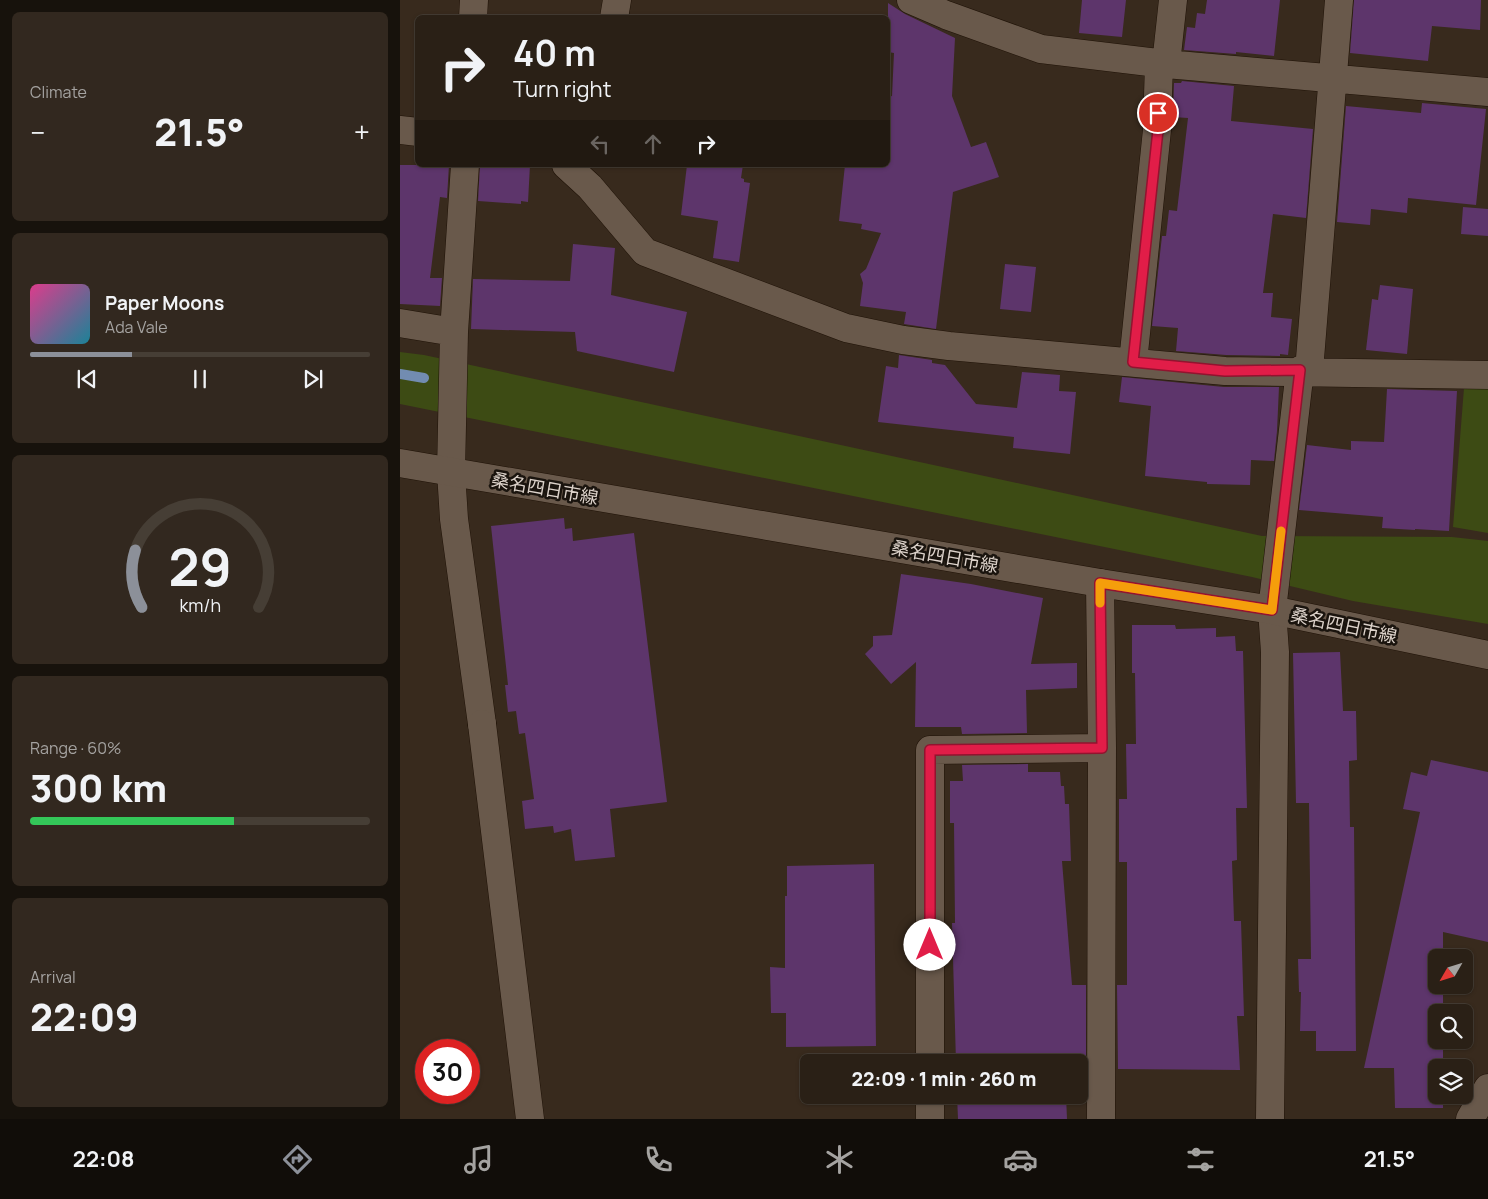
<!DOCTYPE html>
<html lang="en">
<head>
<meta charset="utf-8">
<style>
	body { margin:0; font-family:Manrope,"Noto Sans JP",sans-serif; background:#32281f; color:#f1f3f6; height:100vh; display:flex; flex-direction:column; font-size:19px; white-space:nowrap }
	* { box-sizing:border-box; margin:0 }
	p { font-size:16px; color:#a5a3a1 }
	.icon { flex:none; width:28px; height:28px; fill:none; stroke:currentColor; stroke-width:2; stroke-linecap:round; stroke-linejoin:round }
	.map { position:relative; flex:1; overflow:hidden }
	.sheet { display:flex; flex-direction:column; gap:12px; padding:12px; background:#17120c; width:400px }
	.sheet>* { flex:none }
	.top-card { position:absolute; left:15px; top:15px; width:475px; height:152px; border-radius:8px; box-shadow:0 1px 4px #0004,0 0 0 1px #463e35; background:#2a2016; color:#f1f3f6; overflow:hidden }
	.needle { width:32px; rotate:231deg }
	.buttons { position:absolute; left:1028px; top:949px; display:grid; gap:10px }
	.buttons a { display:grid; place-items:center; width:45px; height:45px; border-radius:8px; background:#2a2016; box-shadow:0 1px 4px #0004,0 0 0 1px #463e35; font-size:25px }
	.speed { position:absolute; left:15px; top:1039px; display:flex; gap:10px; font-size:25px; font-weight:700; text-align:center }
	.speed>* { display:grid; place-content:center; width:65px; height:65px; border-radius:50%; background:#2a2016; box-shadow:0 1px 4px #0004,0 0 0 1px #463e35; line-height:1 }
	.speed .limit { border:8px solid #d22; background:#fff; color:#111 }
	.pin { position:absolute; display:grid; place-items:center; width:42px; height:42px; color:#fff; margin:-21px; border:2px solid #fff; border-radius:50%; box-shadow:0 1px 5px #0007 }
	.me { position:absolute; width:55px; margin:-28px; rotate:0deg; stroke-linejoin:round; filter:drop-shadow(0 0 4px #0008) }
	.turn { display:flex; align-items:center; gap:18px; height:105px; padding:0 15px; font-size:22px }
	.turn .icon { width:65px; height:65px; stroke-width:2.5 }
	.turn b { display:block; font-size:35px; line-height:42px }
	.lanes { display:flex; align-items:center; height:48px; padding:0 15px; background:#0003; justify-content:center; gap:25px; direction:ltr }
	.lanes .off { opacity:.35 }
	.big { font-size:38px; font-weight:800; line-height:1.1 }
	.sheet .widget { flex:1; display:flex; flex-direction:column; justify-content:center; gap:8px; min-width:0; padding:0 18px; border-radius:8px; background:#32281f }
	.sheet .dial { align-items:center; gap:0 }
	.dial svg { height:130px; overflow:visible; fill:none; stroke:#463e35; stroke-width:7; stroke-linecap:round; text-anchor:middle }
	.dial text { fill:#f1f3f6; stroke:none }
	.song { display:flex; align-items:center; gap:15px }
	.cover { width:60px; height:60px; border-radius:8px; background:linear-gradient(135deg,hsl(330 70% 55%),hsl(190 70% 35%)) }
	.played { height:5px; border-radius:2px; background:linear-gradient(90deg,#8c9099 30%,#463e35 30%) }
	.keys { display:flex; justify-content:space-around; direction:ltr }
	.heat { display:flex; justify-content:space-between; align-items:center; font-size:28px; direction:ltr }
	.charge { height:8px; border-radius:4px; background:linear-gradient(90deg,#34c759 60%,#463e35 0) }
	.trip { position:absolute; left:400px; top:1054px; width:288px; height:50px; border-radius:8px; background:#2a2016; box-shadow:0 1px 4px #0004,0 0 0 1px #463e35; font-weight:800; line-height:50px; text-align:center }
	.tab-bar { display:flex; height:80px; justify-content:space-around; align-items:center; background:#110d09; color:#a5a3a1 }
	.tab-bar .icon { width:35px; height:35px }
	.tab-bar .selected { color:#8c9099 }
	.tab-bar b { font-size:22px; color:#f1f3f6 }
	main { display:flex; flex:1; min-height:0 }
	.map>svg:first-child { display:block }
</style>
</head>
<body>
<main>
<section class="sheet">
<div class="widget"><p>Climate</p>
<div class="heat"><a>−</a><b class="big">21.5°</b><a>+</a></div>
</div>
<div class="widget">
<div class="song"><i class="cover"></i><div><b>Paper Moons</b><p>Ada Vale</p></div></div>
<div class="played"></div>
<div class="keys"><svg class="icon" aria-label="previous" viewBox="0 0 24 24"><path d="M18 5L8 12l10 7zM5 5v14"/></svg><svg class="icon" aria-label="pause" viewBox="0 0 24 24"><path d="M8 5v14M16 5v14"/></svg><svg class="icon" aria-label="next" viewBox="0 0 24 24"><path d="M6 5l10 7-10 7zM19 5v14"/></svg></div>
</div>
<div class="widget dial"><svg viewBox="0 0 100 80">
<path d="M14 69A42 42 0 1 1 86 69"/>
<path d="M14 69A42 42 0 0 1 10 34" stroke="#8c9099"/>
<text x="50" y="56" font-size="32" font-weight="700">29</text>
<text x="50" y="72" font-size="11">km/h</text>
</svg></div>
<div class="widget"><p>Range · 60%</p><b class="big">300 km</b><div class="charge"></div></div>
<div class="widget"><p>Arrival</p><b class="big">22:09</b></div>
</section>
<div class="map">
<svg width="1088" height="1119" viewBox="0 0 1088 1119">
	<rect width="100%" height="100%" fill="#382a1d"/>
	<path fill="#3d4b14" d="M 0,352 L 24,355 L 862,536 L 1052,537 L 1088,541 L 1088,624 L 953,601 L 852,577 L 0,404 Z
		M 1064,388 L 1088,389 L 1088,533 L 1053,527 Z"/>
	<g fill="none" stroke-linecap="round" stroke-linejoin="round">
		<path stroke="#728cb1" stroke-width="10" d="M 0,374 L 24,378"/>
	</g>
	<path fill="#5d356b" d="M 682,0 L 726,0 L 722,37 L 679,33 Z
		M 807,0 L 880,0 L 874,56 L 836,52 L 836,54 L 784,50 L 787,27 L 795,28 L 797,13 L 805,14 Z
		M 954,0 L 1081,0 L 1080,30 L 1032,26 L 1028,61 L 950,53 Z
		M 488,3 L 505,14 L 555,38 L 552,96 L 571,147 L 586,142 L 599,177 L 553,192 L 536,329 L 504,324 L 506,312 L 460,306 L 463,283 L 460,274 L 466,269 L 481,233 L 461,229 L 462,224 L 439,221 L 445,165 L 488,165 L 488,97 L 492,96 L 494,53 L 488,52 Z
		M 782,81 L 834,86 L 831,121 L 913,129 L 906,218 L 873,214 L 863,293 L 873,293 L 871,317 L 892,319 L 888,355 L 880,354 L 880,356 L 826,355 L 776,351 L 778,328 L 752,326 L 762,236 L 766,236 L 769,210 L 777,211 L 788,118 L 773,117 L 774,83 L 781,83 Z
		M 1022,103 L 1086,109 L 1076,205 L 1008,198 L 1007,213 L 971,209 L 970,225 L 937,222 L 946,106 L 1021,113 Z
		M 0,165 L 49,165 L 47,198 L 40,197 L 30,278 L 42,278 L 40,306 L 0,304 Z
		M 80,165 L 130,165 L 128,202 L 121,201 L 121,204 L 78,201 Z
		M 287,165 L 343,165 L 341,178 L 344,179 L 344,182 L 350,183 L 339,262 L 313,258 L 318,221 L 281,215 Z
		M 1063,207 L 1088,209 L 1088,236 L 1061,234 Z
		M 173,244 L 215,248 L 211,295 L 287,312 L 274,372 L 177,351 L 175,332 L 71,329 L 73,279 L 170,281 Z
		M 605,264 L 636,267 L 631,312 L 600,309 Z
		M 980,285 L 1013,289 L 1007,354 L 966,350 L 972,299 L 978,300 Z
		M 499,355 L 532,360 L 532,363 L 545,365 L 576,404 L 617,408 L 622,372 L 660,375 L 659,391 L 676,392 L 670,454 L 613,448 L 614,437 L 478,422 L 486,366 L 498,368 Z
		M 722,377 L 824,387 L 879,387 L 877,431 L 874,461 L 851,460 L 850,485 L 807,484 L 807,482 L 745,476 L 751,406 L 719,402 Z
		M 987,389 L 1057,391 L 1049,531 L 1015,529 L 1015,530 L 982,528 L 983,517 L 899,510 L 907,445 L 951,450 L 951,441 L 984,442 Z
		M 164,518 L 165,529 L 172,528 L 173,541 L 234,533 L 267,802 L 210,809 L 215,857 L 175,861 L 171,829 L 154,833 L 153,826 L 125,829 L 122,801 L 134,799 L 125,733 L 119,734 L 116,711 L 108,712 L 105,685 L 108,685 L 91,526 Z
		M 501,574 L 571,584 L 643,598 L 631,664 L 677,663 L 677,688 L 626,690 L 627,733 L 562,734 L 561,727 L 515,727 L 516,662 L 491,684 L 465,654 L 473,646 L 473,636 L 492,635 Z
		M 732,625 L 775,625 L 776,629 L 816,628 L 816,637 L 835,636 L 836,651 L 843,651 L 847,808 L 836,808 L 837,860 L 832,861 L 834,921 L 841,921 L 844,1016 L 837,1016 L 840,1070 L 718,1069 L 717,985 L 727,985 L 727,862 L 719,862 L 719,799 L 727,799 L 726,744 L 736,744 L 735,673 L 732,673 Z
		M 940,652 L 943,711 L 956,711 L 957,760 L 949,761 L 950,827 L 954,827 L 956,1051 L 916,1051 L 916,1031 L 900,1031 L 901,992 L 899,992 L 898,959 L 911,959 L 909,803 L 896,803 L 893,653 Z
		M 1031,760 L 1088,772 L 1088,942 L 1043,932 L 1043,958 L 1036,958 L 1036,985 L 1043,985 L 1043,1012 L 1036,1012 L 1036,1040 L 1043,1040 L 1043,1068 L 1036,1068 L 1036,1095 L 1043,1095 L 1043,1108 L 995,1108 L 994,1068 L 964,1068 L 1020,812 L 1003,809 L 1011,772 L 1027,776 Z
		M 628,764 L 628,772 L 660,772 L 661,786 L 664,786 L 665,804 L 669,804 L 671,861 L 662,861 L 672,985 L 686,985 L 686,1062 L 556,1062 L 552,923 L 555,923 L 554,823 L 550,823 L 550,781 L 563,781 L 562,765 Z
		M 474,864 L 476,1046 L 386,1047 L 386,1013 L 371,1013 L 370,967 L 385,968 L 385,896 L 387,896 L 387,866 Z
		M 557,1095 L 666,1095 L 667,1119 L 558,1119 Z"/>
	<g fill="none" stroke-linecap="round" stroke-linejoin="round">
		<g stroke="#1f1207" stroke-width="29">
			<path id="minor" d="M 511,0 L 546,15 L 641,49 L 766,64 L 1088,92
				M 73,18 L 74,0
				M 214,18 L 217,0
				M 766,64 L 773,0
				M 0,130 L 18,132
				M 65,165 L 54,332 L 51,472 L 54,519 L 82,724
				M 166,165 L 190,187 L 245,252 L 446,328 L 503,340 L 549,346 L 825,371 L 1088,375
				M 0,323 L 54,332
				M 733,362 L 757,130 L 759,63
				M 909,371 L 939,0
				M 700,583 L 702,748 L 701,1119
				M 530,1062 L 530,750 L 702,748
				M 530,1095 L 530,1119
				M 870,1119 L 875,652 L 872,610 L 900,370
				M 1070,1119 L 1088,1088"/>
		</g>
		<g stroke="#1f1207" stroke-width="29">
			<path id="tertiary" d="M 82,724 L 130,1119"/>
		</g>
		<g stroke="#1f1207" stroke-width="29">
			<path id="secondary" d="M 0,463 L 700,583 L 872,610 L 1088,655"/>
		</g>
		<use href="#minor" stroke="#69594b" stroke-width="28"/>
		<use href="#tertiary" stroke="#69594b" stroke-width="28"/>
		<use href="#secondary" stroke="#69594b" stroke-width="28"/>
	</g>
	<g fill="none" stroke-linecap="round" stroke-linejoin="round">
		<g stroke="#92132f" stroke-width="12">
			<path id="route" d="M 530,945 L 530,750 L 702,748 L 700,583 L 872,610 L 900,370 L 825,371 L 733,362 L 758,130 L 758,113"/>
		</g>
		<use href="#route" stroke="#e11d48" stroke-width="9"/>
		<path stroke="#f59e0b" stroke-width="9" d="M 700,603 L 700,583 L 872,610 L 881,531"/>
	</g>
	<g text-anchor="middle" dominant-baseline="central" stroke-width="5" stroke-linejoin="round" paint-order="stroke">
		<g font-size="18" fill="#dcd2ca" stroke="#1a140e">
			<text transform="translate(145 488) rotate(10)">桑名四日市線</text>
			<text transform="translate(545 556) rotate(10)">桑名四日市線</text>
			<text transform="translate(944 625) rotate(12)">桑名四日市線</text>
		</g>
	</g>
</svg>
<div class="buttons">
<a><svg class="needle" viewBox="-14 -14 28 28"><path d="M0-13l5 13h-10z" fill="#e53935"/><path d="M0 13l5-13h-10z" fill="#a5a3a1"/></svg></a>
<a><svg class="icon" aria-label="search" viewBox="0 0 24 24"><circle cx="10" cy="10" r="6"/><path d="M15 15l6 6"/></svg></a>
<a><svg class="icon" aria-label="layers" viewBox="0 0 24 24"><path d="M12 4l9 5-9 5-9-5zM3 14l9 5 9-5"/></svg></a>
</div>
<div class="speed"><div class="limit">30</div></div>
<div class="pin" style="left:758px;top:113px;background:#d93025"><svg class="icon" aria-label="arrive" viewBox="0 0 24 24"><path d="M6 21V4h12l-3 4 3 4H6"/></svg></div>
<svg class="me" style="left:530px;top:945px" viewBox="-20 -20 40 40"><circle r="19" fill="#fff"/><path d="M0-13L10 11 0 6-10 11z" fill="#e11d48"/></svg>
<div class="trip">22:09 · 1 min · 260 m</div>
<div class="top-card">
<div class="turn"><svg class="icon" aria-label="right" viewBox="0 0 24 24"><path d="M7 20v-9h11M14 6l5 5-5 5"/></svg><div><b>40 m</b>Turn right</div></div>
<div class="lanes"><svg class="icon off" aria-label="left" viewBox="0 0 24 24"><path d="M17 20v-9H6M10 6l-5 5 5 5"/></svg><svg class="icon off" aria-label="ahead" viewBox="0 0 24 24"><path d="M12 20V5M6 11l6-6 6 6"/></svg><svg class="icon" aria-label="right" viewBox="0 0 24 24"><path d="M7 20v-9h11M14 6l5 5-5 5"/></svg></div>
</div>
</div>
</main>
<nav class="tab-bar">
<b>22:08</b>
<svg class="icon selected" aria-label="directions" viewBox="0 0 24 24"><path d="M12 3l9 9-9 9-9-9zM9 14v-3h6M13 9l2 2-2 2"/></svg>
<svg class="icon" aria-label="music" viewBox="0 0 24 24"><path d="M9 18V5l10-2v13"/><circle cx="6" cy="18" r="3"/><circle cx="16" cy="16" r="3"/></svg>
<svg class="icon" aria-label="phone" viewBox="0 0 24 24"><path d="M5 4h4l2 5-3 2q2 4 5 5l2-3 5 2v4C11 20 4 13 5 4z"/></svg>
<svg class="icon" aria-label="climate" viewBox="0 0 24 24"><path d="M12 3v18M4 7l16 10M4 17L20 7"/></svg>
<svg class="icon" aria-label="car" viewBox="0 0 24 24"><path d="M5 17H2v-5l4-1 3-4h7l3 4 3 1v5h-3M9 17h6M6 11h13"/><circle cx="7" cy="17" r="2"/><circle cx="17" cy="17" r="2"/></svg>
<svg class="icon" aria-label="filters" viewBox="0 0 24 24"><path d="M4 7h16M4 17h16"/><circle cx="9" cy="7" r="2"/><circle cx="15" cy="17" r="2"/></svg>
<b>21.5°</b>
</nav>
</body>
</html>
